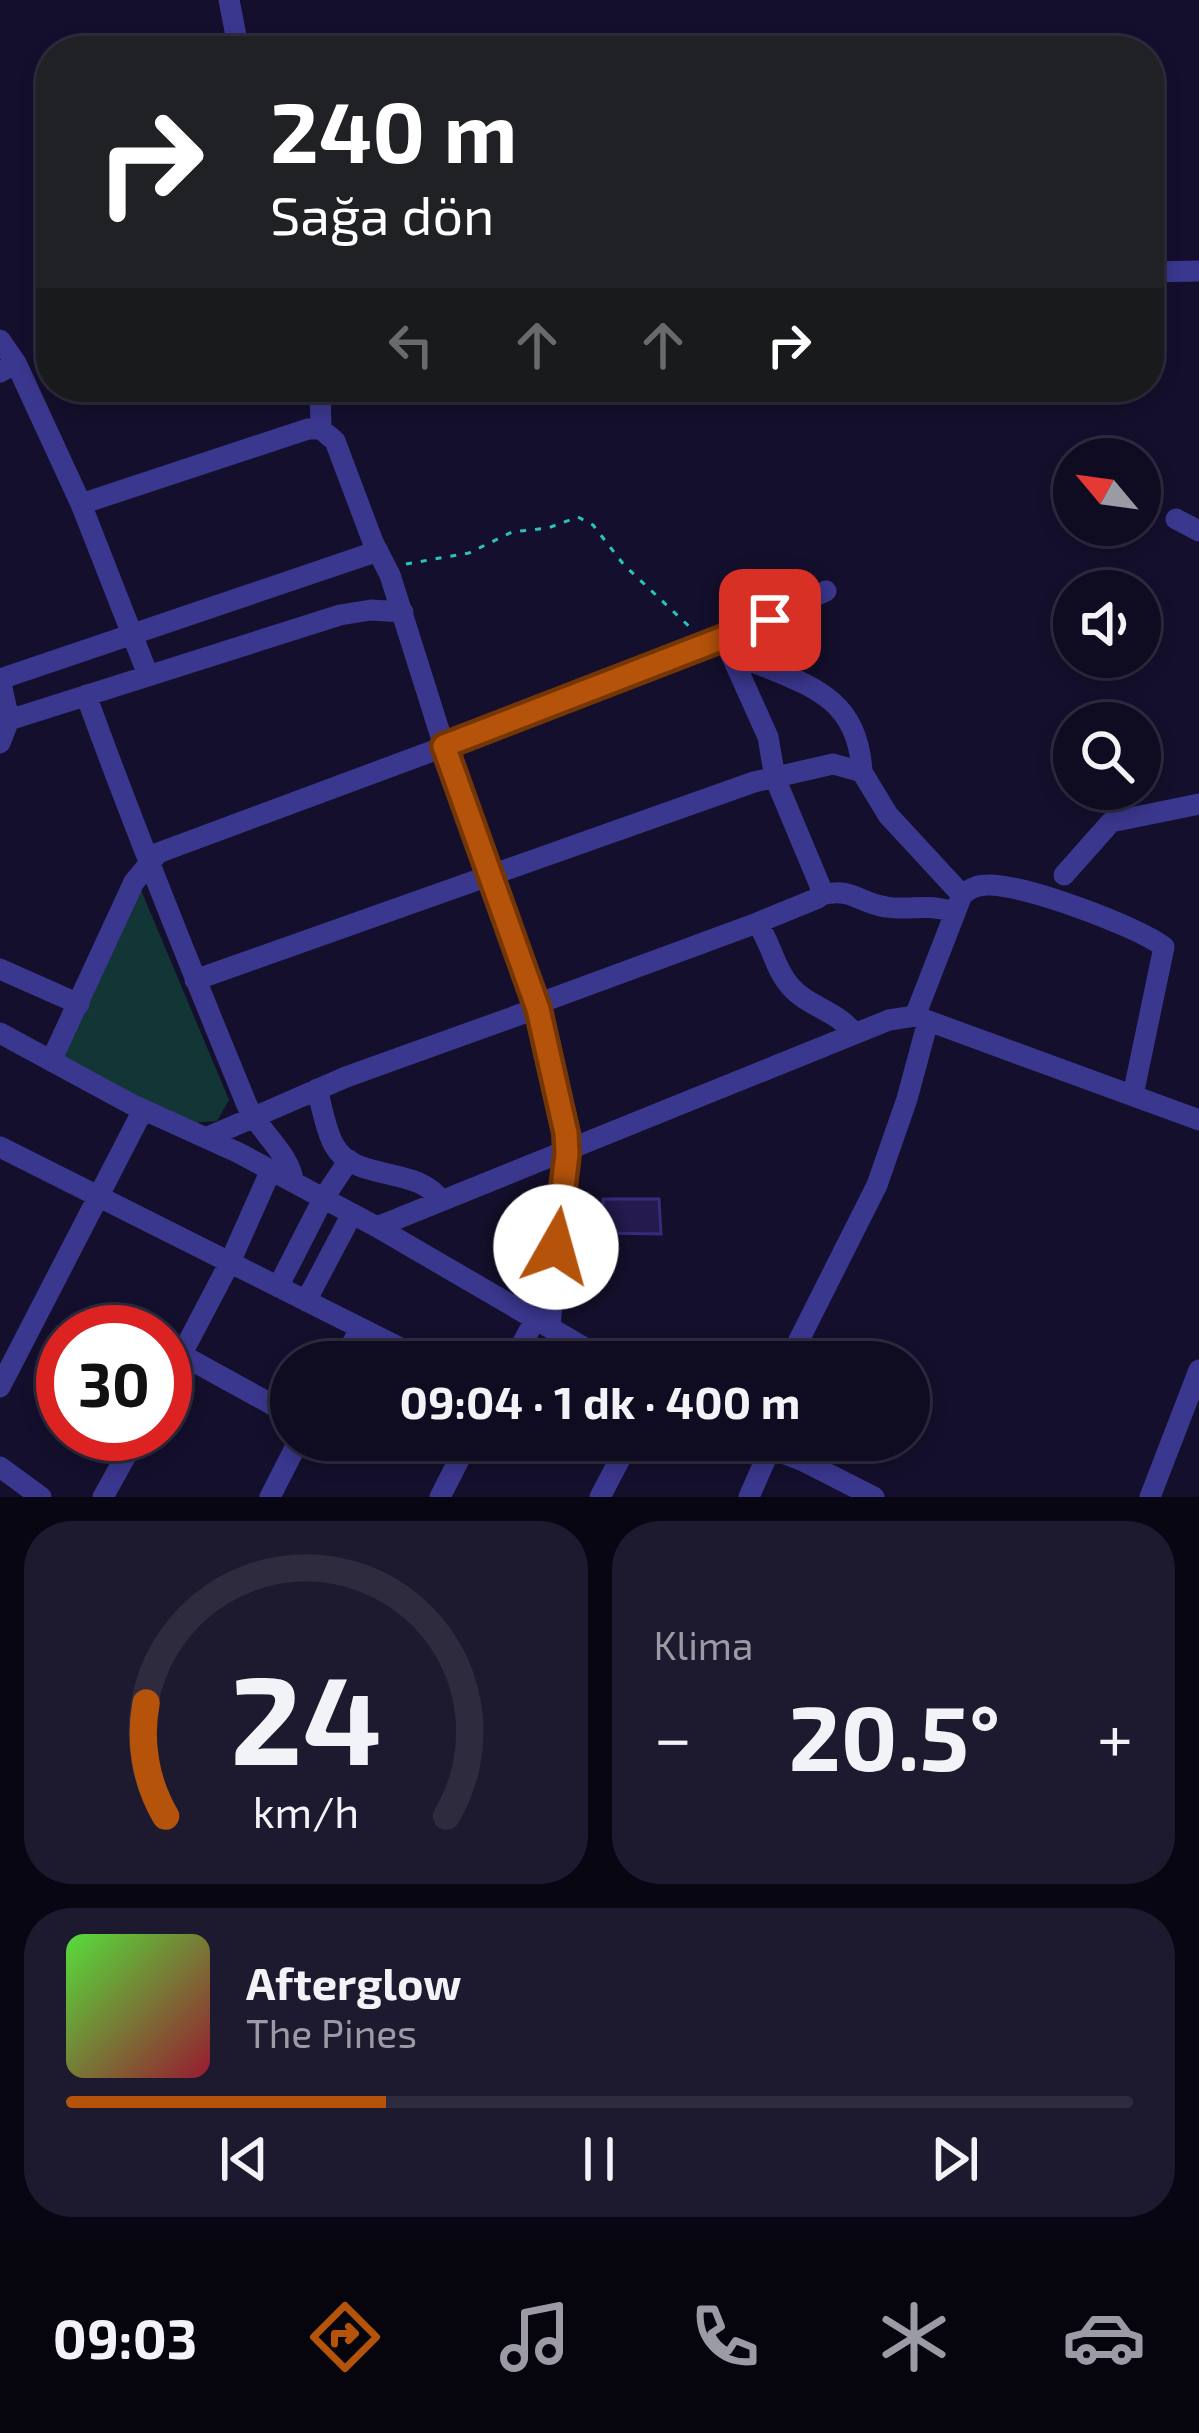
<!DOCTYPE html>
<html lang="tr">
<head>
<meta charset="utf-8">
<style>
	body { margin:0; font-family:"Exo 2",sans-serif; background:#1d192e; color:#f1f3f6; height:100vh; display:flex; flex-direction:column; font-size:45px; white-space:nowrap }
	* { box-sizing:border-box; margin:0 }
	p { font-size:39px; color:#9b9ba5 }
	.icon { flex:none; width:66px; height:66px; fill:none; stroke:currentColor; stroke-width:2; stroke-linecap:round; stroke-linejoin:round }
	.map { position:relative; height:1497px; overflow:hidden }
	.panel { display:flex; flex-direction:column; gap:24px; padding:24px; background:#080612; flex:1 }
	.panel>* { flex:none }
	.banner { position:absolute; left:36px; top:36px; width:1128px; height:366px; border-radius:48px; box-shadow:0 6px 18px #0003,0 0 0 3px #2f2b3f; background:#202124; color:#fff; overflow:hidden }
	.needle { width:78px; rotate:299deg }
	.controls { position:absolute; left:1053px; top:438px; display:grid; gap:24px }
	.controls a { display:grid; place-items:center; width:108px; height:108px; border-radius:50%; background:#0f0b21; box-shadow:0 6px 18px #0003,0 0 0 3px #2f2b3f; font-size:60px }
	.speed { position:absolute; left:36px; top:1305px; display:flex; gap:24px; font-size:60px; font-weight:700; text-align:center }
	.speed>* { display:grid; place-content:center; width:156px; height:156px; border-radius:50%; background:#0f0b21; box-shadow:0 6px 18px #0003,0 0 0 3px #2f2b3f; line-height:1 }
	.speed .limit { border:18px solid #d22; background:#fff; color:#111 }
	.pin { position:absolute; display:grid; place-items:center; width:102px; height:102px; color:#fff; margin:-51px; border-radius:24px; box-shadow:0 6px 18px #0006 }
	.me { position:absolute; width:132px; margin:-66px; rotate:7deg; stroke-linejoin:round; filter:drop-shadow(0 0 9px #0008) }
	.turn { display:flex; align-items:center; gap:42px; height:252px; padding:0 36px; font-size:54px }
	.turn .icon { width:156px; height:156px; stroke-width:2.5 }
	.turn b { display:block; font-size:84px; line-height:102px }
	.lanes { display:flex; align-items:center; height:114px; padding:0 36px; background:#0003; justify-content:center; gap:60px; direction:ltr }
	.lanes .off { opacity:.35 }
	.big { font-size:90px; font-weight:700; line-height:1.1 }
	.panel .widget { flex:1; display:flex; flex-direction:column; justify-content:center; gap:18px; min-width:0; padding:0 42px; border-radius:48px; background:#1d192e }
	.panel .dial { align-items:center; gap:0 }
	.dial svg { height:312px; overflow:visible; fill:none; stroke:#2f2b3f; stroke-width:7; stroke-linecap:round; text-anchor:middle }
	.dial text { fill:#f1f3f6; stroke:none }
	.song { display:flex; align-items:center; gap:36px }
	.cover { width:144px; height:144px; border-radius:18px; background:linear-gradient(135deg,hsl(110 70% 55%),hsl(350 70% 35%)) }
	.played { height:12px; border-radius:6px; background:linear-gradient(90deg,#b45309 30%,#2f2b3f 30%) }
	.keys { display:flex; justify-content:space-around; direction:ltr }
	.heat { display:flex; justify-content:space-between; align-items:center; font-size:66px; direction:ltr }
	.panel .tiles { flex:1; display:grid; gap:24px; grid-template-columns:1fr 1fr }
	.widget:last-child { grid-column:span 2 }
	.trip { position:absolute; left:270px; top:1341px; width:660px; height:120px; border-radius:60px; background:#0f0b21; box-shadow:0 6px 18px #0003,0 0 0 3px #2f2b3f; font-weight:700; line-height:120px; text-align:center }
	.menu { display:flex; height:192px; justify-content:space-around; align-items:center; background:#06040d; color:#9b9ba5 }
	.menu .icon { width:84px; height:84px }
	.menu .current { color:#b45309 }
	.menu b { font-size:54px; color:#f1f3f6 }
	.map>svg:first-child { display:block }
</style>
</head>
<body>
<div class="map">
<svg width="1199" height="1497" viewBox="0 0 1199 1497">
	<rect width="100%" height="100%" fill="#140f2c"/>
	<path fill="#113635" d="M 141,890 L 229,1100 L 217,1121 L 190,1123 L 60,1059 Z"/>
	<path fill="#241a4e" stroke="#3a2a7c" stroke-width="3" d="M 603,1199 L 659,1199 L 661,1234 L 603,1233 Z"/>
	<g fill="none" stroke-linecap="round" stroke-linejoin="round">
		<path stroke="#27c5bb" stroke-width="3" stroke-dasharray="6 9" stroke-linecap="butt" d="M 406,564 L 469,553 L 512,532 L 548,528 L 578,517 L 593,525 L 624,565 L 693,630"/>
		<path stroke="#3a378e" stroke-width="21" d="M 229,0 L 239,51
			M 1149,272 L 1199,271
			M 0,340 L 16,363
			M 0,372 L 16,363 L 81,504 L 148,675
			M 320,387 L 321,429
			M 81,504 L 308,429 L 321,429 L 335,441 L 373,542 L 390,575 L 444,746 L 538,1008 L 567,1154 L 550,1326
			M 1176,519 L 1199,531
			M 724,639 L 768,737 L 775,778 L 821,888 L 818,898 L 757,923
			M 733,657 L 744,658 C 806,685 858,694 862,772
			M 0,679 L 378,551
			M 0,679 L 9,720 L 0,743
			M 86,695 C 136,833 191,969 247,1105 C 258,1130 292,1156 293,1182
			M 9,720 L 340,615 L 371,610 L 403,612
			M 1064,875 L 1111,822 L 1199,804
			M 821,895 C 853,887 858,903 886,907 C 910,911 929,903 953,912
			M 0,969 L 79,1004
			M 195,980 L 754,782 L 833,764 L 862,772 L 888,815 L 962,895
			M 537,1004 L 757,923 C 771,942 774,968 790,986 C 808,1007 836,1010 854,1033
			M 915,1016 L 962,895 C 971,888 977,885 988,885 C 1023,884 1137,926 1164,947 L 1133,1095
			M 0,1033 L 131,1104 L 239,1153 L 377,1227 L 609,1362
			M 51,1061 L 134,882 L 158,853 L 570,700 L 724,639 L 826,591
			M 317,1089 C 322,1106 325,1129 334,1145 C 354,1183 419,1165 441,1201
			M 206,1138 L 346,1077 L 538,1008
			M 0,1147 L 428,1362
			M 377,1227 L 889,1020 L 915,1016 L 1199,1120
			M 278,1287 L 323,1199 L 349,1160
			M 306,1301 L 352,1214
			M 182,1355 L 291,1415
			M 342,1362 L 360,1329
			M 512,1362 L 536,1318
			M 788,1362 L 877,1185 L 907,1099 L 928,1021
			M 165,1386 L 230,1262 L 271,1170
			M 0,1387 L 143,1110
			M 750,1440 L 803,1461 L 874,1497
			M 0,1467 L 41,1497
			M 103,1497 L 138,1434
			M 270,1497 L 299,1440
			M 440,1497 L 469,1440
			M 600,1497 L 630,1440
			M 749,1497 L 774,1440
			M 1150,1497 L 1199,1370"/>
	</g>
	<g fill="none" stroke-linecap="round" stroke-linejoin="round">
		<g stroke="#753606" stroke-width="30">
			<path id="route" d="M 556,1247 L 567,1154 L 566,1133 L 538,1009 L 444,746 L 770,620"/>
		</g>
		<use href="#route" stroke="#b45309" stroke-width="21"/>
	</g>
</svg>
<div class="controls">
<a><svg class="needle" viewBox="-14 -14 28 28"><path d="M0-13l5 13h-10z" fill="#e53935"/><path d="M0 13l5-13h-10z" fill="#9b9ba5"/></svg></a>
<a><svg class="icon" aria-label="sound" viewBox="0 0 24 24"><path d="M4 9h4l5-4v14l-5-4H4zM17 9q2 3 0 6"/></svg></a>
<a><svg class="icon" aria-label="search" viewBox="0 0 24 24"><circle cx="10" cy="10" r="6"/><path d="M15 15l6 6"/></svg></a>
</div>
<div class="speed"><div class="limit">30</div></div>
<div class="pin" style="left:770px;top:620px;background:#d93025"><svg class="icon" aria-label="arrive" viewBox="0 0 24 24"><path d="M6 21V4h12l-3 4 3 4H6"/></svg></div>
<svg class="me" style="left:556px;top:1247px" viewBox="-20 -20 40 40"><circle r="19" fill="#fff"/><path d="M0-13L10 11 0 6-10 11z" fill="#b45309"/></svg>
<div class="trip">09:04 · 1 dk · 400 m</div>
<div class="banner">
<div class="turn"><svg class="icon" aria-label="right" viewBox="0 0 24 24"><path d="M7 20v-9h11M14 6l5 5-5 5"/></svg><div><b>240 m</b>Sağa dön</div></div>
<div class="lanes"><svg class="icon off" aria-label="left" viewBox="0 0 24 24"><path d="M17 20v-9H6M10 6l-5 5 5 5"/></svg><svg class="icon off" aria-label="ahead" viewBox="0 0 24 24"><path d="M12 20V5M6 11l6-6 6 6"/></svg><svg class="icon off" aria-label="ahead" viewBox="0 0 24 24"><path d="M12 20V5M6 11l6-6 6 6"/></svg><svg class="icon" aria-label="right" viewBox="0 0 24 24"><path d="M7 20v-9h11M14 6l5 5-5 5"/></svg></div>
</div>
</div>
<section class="panel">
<div class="tiles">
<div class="widget dial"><svg viewBox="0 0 100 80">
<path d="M14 69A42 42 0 1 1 86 69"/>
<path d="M14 69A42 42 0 0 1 9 40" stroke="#b45309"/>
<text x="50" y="56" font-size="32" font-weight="700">24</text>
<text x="50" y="72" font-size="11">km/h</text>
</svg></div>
<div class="widget"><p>Klima</p>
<div class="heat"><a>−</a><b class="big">20.5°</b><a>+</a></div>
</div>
<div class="widget">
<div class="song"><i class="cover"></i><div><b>Afterglow</b><p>The Pines</p></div></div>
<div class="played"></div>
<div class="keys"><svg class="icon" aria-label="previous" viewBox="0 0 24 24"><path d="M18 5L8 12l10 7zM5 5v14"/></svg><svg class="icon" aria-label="pause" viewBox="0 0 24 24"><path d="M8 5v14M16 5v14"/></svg><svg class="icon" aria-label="next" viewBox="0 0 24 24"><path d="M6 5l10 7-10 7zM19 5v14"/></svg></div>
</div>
</div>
</section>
<nav class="menu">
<b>09:03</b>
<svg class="icon current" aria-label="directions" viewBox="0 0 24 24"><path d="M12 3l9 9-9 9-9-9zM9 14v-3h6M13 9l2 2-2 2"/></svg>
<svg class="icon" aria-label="music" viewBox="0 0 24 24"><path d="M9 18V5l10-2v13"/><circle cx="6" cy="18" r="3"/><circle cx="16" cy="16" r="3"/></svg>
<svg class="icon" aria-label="phone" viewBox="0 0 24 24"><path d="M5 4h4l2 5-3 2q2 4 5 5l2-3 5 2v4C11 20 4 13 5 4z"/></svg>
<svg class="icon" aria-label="climate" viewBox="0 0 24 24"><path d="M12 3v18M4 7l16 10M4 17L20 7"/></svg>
<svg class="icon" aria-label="car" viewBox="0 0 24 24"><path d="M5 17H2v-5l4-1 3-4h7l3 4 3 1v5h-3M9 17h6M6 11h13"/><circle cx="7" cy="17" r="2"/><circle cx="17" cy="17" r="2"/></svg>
</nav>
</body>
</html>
